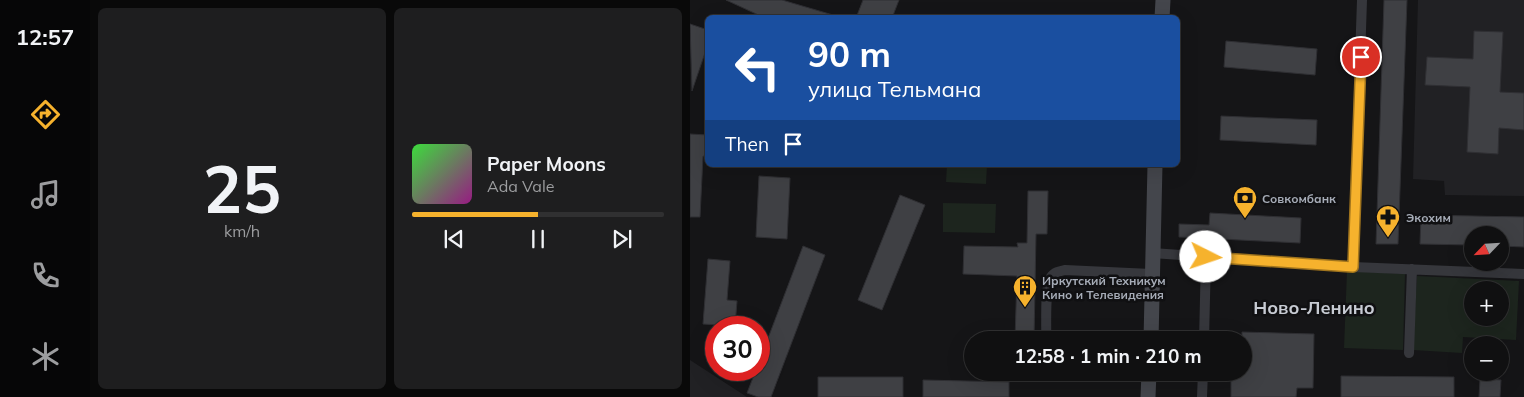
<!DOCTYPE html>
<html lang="en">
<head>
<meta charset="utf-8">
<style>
	body { margin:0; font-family:Mulish,sans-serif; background:#1e1e1f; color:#f1f3f6; height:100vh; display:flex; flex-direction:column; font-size:19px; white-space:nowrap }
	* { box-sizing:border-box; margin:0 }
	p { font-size:16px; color:#9c9d9f }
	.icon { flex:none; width:28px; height:28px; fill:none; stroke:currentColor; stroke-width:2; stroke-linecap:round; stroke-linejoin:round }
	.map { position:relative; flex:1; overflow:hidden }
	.panel { display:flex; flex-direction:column; gap:8px; padding:8px; background:#090909; width:600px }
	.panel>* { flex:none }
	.top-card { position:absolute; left:15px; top:15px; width:475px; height:152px; border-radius:8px; box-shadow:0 5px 20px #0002,0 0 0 1px #303031; background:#1a4fa0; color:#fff; overflow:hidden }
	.needle { width:32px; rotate:245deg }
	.controls { position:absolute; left:774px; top:226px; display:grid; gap:10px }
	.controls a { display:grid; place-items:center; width:45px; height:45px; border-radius:50%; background:#101011; box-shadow:0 5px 20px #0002,0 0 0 1px #303031; font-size:25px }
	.speed { position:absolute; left:15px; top:316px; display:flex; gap:10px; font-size:25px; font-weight:700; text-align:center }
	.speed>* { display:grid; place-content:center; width:65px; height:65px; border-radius:50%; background:#101011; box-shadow:0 5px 20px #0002,0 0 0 1px #303031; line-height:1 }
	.speed .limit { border:8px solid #d22; background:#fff; color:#111 }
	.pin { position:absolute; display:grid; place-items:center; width:42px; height:42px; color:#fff; margin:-21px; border:2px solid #fff; border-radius:50%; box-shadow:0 1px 5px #0007 }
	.me { position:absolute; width:55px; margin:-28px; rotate:94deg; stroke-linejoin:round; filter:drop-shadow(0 0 4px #0008) }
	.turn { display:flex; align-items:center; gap:18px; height:105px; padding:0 20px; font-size:22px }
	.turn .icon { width:65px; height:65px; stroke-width:2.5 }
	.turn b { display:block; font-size:35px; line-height:42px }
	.then { display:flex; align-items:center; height:48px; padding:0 20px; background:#0003; gap:10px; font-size:19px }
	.panel .tile { flex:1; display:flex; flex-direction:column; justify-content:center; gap:8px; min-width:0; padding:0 18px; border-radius:8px; background:#1e1e1f }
	.panel .dial { align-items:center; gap:0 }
	.dial b { font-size:65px; line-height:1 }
	.song { display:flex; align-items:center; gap:15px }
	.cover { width:60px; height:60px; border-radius:8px; background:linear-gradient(135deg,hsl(120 70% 55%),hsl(310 70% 35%)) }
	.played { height:5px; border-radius:2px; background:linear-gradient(90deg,#f6b22d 50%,#303031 50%) }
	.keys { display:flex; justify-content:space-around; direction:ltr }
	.panel .tiles { flex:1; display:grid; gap:8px; grid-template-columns:repeat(2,1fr) }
	.trip { position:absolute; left:274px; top:331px; width:288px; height:50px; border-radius:25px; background:#101011; box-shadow:0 5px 20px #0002,0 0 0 1px #303031; font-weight:700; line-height:50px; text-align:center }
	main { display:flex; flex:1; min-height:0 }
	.tab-bar { display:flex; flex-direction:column; width:90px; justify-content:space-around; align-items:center; background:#060607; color:#9c9d9f }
	.tab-bar .icon { width:35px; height:35px }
	.tab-bar .selected { color:#f6b22d }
	.tab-bar b { font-size:22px; color:#f1f3f6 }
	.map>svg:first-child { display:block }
</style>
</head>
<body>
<main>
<nav class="tab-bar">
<b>12:57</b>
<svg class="icon selected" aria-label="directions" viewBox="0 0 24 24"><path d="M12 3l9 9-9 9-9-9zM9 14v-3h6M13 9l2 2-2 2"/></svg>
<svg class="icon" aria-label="music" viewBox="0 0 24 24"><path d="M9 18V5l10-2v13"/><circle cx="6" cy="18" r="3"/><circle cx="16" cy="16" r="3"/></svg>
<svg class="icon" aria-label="phone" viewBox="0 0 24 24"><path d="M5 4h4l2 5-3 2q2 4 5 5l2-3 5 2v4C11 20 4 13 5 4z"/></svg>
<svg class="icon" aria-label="climate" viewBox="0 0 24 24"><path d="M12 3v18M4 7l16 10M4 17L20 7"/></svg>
</nav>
<section class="panel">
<div class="tiles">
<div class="tile dial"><b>25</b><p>km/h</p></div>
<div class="tile">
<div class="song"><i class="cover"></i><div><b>Paper Moons</b><p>Ada Vale</p></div></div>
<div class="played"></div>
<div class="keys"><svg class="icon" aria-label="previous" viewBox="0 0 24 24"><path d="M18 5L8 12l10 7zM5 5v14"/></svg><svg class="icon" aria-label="pause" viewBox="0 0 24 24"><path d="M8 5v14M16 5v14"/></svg><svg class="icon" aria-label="next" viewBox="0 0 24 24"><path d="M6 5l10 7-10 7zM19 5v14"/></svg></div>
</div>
</div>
</section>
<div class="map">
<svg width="834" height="397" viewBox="0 0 834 397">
	<rect width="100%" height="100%" fill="#151517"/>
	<path fill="#212124" d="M 728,0 L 834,0 L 834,196 L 755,195 L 754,181 L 723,179 Z
		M 0,360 L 57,397 L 0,397 Z"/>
	<path fill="#1d251e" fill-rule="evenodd" d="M 257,165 L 297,165 L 296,184 L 256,182 Z
		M 253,203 L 306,204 L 305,233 L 253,232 Z
		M 657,271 L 715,274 L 713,350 L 654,348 Z
		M 727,276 L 829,281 L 826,340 L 773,337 L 772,353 L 723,350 ZM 782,290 L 810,290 L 810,318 L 782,318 Z"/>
	<path fill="#3f4044" stroke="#2f2f33" d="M 36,0 L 92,0 L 143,15 L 143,18 L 75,18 Z
		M 173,0 L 209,0 L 202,18 L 166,18 Z
		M 694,0 L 717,0 L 708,244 L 686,244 Z
		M 0,24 L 18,30 L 18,44 L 2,91 Z
		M 784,31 L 813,32 L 810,92 L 834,93 L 834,130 L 809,128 L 808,154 L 777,152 L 780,87 L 735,85 L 737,57 L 783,59 Z
		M 536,41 L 627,49 L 625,75 L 534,67 Z
		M 531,116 L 627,120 L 626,145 L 530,140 Z
		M 0,134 L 18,135 L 18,157 L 13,156 L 10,217 L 0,217 Z
		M 69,176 L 100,178 L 97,239 L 66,237 Z
		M 338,191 L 358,191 L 357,234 L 346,234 L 344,340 L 325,340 L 327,276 L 273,274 L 274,246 L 328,247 L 327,243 L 337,243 Z
		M 210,195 L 235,205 L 192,310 L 168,300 Z
		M 520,213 L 611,218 L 610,243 L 489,237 L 489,224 L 519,225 Z
		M 731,215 L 834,217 L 834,247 L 810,246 L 810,235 L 782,235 L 782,245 L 730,244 Z
		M 113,246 L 135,255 L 81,397 L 68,397 L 57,393 L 66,370 L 69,370 L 69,362 Z
		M 18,259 L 40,261 L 37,300 L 47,301 L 45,326 L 13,324 Z
		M 552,332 L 624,334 L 623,388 L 607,388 L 606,397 L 541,397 L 541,372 L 552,372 Z
		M 651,376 L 764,377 L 764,397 L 651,397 Z
		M 128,377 L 213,377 L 213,397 L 128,397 Z
		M 790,379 L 811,380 L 810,397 L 789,397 Z
		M 233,380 L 319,382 L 319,397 L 233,397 Z"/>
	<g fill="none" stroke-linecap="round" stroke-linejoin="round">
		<path stroke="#36373c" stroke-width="10" d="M 462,253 L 663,267 L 834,274
			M 663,267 L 672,0
			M 356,340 C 357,325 354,289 361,277 C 364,272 370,271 375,270 L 461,274
			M 514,340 L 516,257
			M 719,353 L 722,269
			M 316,375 L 349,377 L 355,372
			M 512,397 L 513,372"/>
		<path stroke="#44464c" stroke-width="15" d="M 472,18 L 473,0
			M 461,340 L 465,165
			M 458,397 L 459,372"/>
	</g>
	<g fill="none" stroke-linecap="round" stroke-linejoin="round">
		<g stroke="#a0741d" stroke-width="12">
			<path id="route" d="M 516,257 L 663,267 L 671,57"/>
		</g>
		<use href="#route" stroke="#f6b22d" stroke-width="9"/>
	</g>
	<defs>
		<g id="bank-pin" transform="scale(1.25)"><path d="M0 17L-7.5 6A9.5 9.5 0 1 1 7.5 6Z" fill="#f6b22d" stroke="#101012"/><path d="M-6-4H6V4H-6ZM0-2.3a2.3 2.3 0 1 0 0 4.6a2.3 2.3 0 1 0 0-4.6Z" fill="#111"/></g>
		<g id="pharmacy-pin" transform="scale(1.25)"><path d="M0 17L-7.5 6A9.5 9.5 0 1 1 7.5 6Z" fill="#f6b22d" stroke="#101012"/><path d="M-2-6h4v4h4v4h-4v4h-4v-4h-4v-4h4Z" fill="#111"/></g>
		<g id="building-pin" transform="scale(1.25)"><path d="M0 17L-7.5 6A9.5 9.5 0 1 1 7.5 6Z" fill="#f6b22d" stroke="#101012"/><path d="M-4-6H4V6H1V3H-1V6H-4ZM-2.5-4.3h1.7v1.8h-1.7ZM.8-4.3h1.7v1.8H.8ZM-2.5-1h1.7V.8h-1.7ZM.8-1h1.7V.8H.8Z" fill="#111"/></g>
	</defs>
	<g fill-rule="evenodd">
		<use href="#bank-pin" x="555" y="198"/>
		<use href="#pharmacy-pin" x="698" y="217"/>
		<use href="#building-pin" x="335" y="287"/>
	</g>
	<g text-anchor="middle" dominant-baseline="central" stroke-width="5" stroke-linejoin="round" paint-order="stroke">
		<g font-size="12" font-weight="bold" fill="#a6acb7" stroke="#101012" text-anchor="start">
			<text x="572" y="198">Совкомбанк</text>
			<text x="716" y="217">Экохим</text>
			<text x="352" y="280">Иркутский Техникум<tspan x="352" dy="14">Кино и Телевидения</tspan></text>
		</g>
		<g font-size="18" font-weight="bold" fill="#c7cbd3" stroke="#101012">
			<text x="624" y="307">Ново-Ленино</text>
		</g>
	</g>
</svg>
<div class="controls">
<a><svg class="needle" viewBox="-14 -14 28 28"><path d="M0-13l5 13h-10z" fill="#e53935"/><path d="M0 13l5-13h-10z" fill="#9c9d9f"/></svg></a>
<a>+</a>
<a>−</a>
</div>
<div class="speed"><div class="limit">30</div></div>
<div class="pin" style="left:671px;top:57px;background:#d93025"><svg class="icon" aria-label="arrive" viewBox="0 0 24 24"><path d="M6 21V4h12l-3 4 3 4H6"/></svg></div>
<svg class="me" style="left:516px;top:257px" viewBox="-20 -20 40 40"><circle r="19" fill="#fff"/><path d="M0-13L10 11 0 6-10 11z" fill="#f6b22d"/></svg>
<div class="trip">12:58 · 1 min · 210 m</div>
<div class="top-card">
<div class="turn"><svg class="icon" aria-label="left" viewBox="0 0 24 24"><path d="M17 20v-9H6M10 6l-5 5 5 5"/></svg><div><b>90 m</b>улица Тельмана</div></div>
<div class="then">Then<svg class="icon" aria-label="arrive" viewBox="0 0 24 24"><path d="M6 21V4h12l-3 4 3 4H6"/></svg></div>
</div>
</div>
</main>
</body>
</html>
